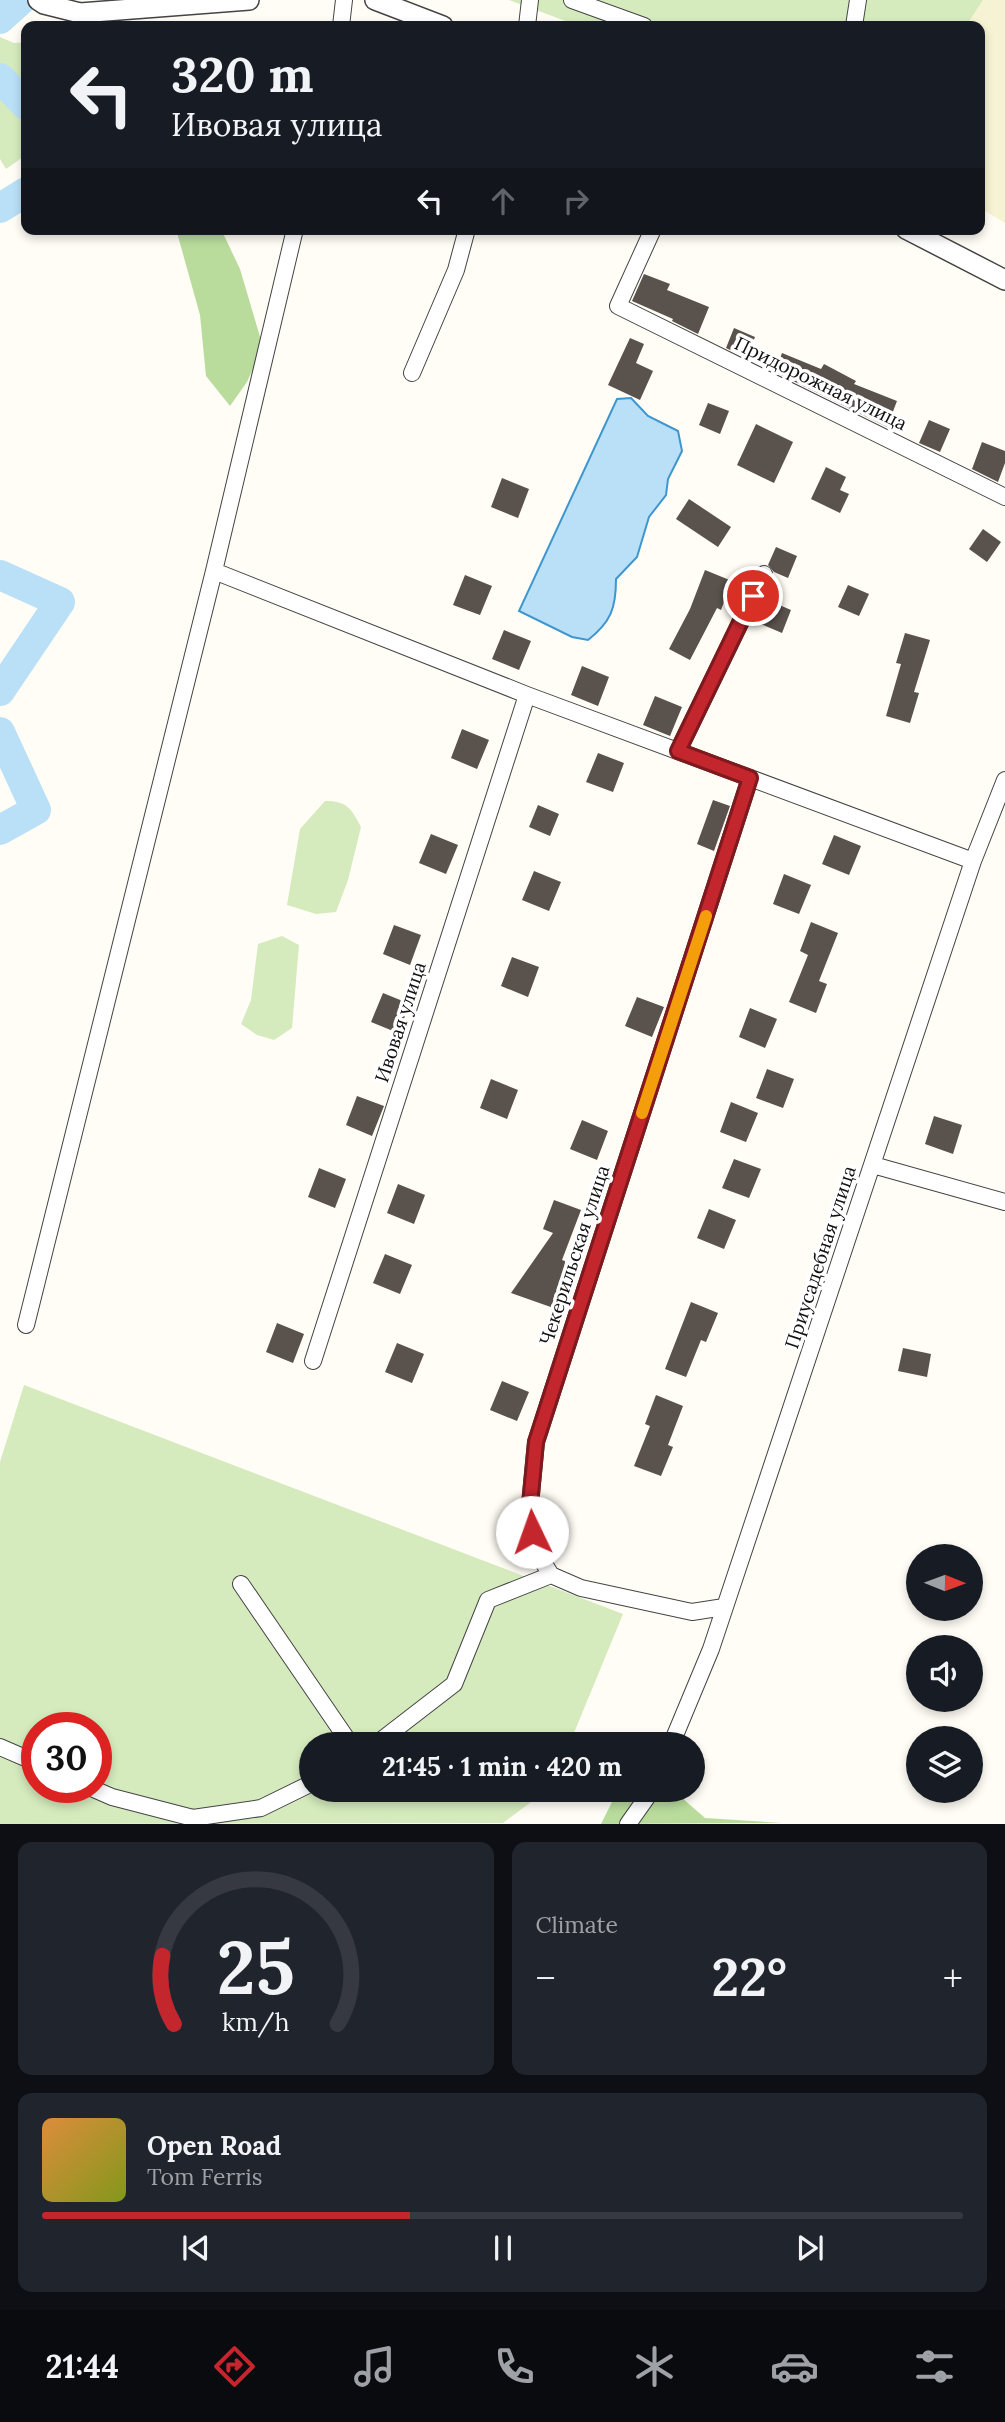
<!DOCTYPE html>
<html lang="en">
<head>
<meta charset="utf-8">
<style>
	body { margin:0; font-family:Lora,serif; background:#20242c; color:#f1f3f6; height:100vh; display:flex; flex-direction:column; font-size:26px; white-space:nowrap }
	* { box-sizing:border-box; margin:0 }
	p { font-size:23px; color:#9ea1a6 }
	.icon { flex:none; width:38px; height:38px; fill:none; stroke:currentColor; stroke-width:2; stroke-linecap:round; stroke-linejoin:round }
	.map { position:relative; height:1824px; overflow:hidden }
	.side { display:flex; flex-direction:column; gap:18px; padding:18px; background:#0d0f14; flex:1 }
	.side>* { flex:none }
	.top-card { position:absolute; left:21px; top:21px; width:964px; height:214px; border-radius:14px; box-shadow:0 4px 10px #0003; background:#171b24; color:#f1f3f6; overflow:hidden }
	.needle { width:46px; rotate:91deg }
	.buttons { position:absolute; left:906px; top:1544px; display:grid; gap:14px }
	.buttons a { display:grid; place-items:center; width:77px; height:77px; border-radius:50%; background:#171b24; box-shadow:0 4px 10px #0003; font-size:35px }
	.speed { position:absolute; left:21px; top:1712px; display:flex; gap:14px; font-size:35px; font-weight:700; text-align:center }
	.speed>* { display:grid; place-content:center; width:91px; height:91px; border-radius:50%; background:#171b24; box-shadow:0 4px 10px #0003; line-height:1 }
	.speed .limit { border:10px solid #d22; background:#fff; color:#111 }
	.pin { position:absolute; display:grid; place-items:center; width:60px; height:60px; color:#fff; margin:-30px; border:4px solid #fff; border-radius:50%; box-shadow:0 2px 7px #0007 }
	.me { position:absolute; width:77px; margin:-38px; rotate:357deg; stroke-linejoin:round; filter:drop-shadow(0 0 5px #0008) }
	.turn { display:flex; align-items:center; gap:24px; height:147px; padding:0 35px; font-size:32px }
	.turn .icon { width:91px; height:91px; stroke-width:2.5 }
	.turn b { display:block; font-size:49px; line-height:60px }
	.lanes { display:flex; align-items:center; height:66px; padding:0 35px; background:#0003; justify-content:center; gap:35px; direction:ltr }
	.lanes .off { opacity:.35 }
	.big { font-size:52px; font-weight:700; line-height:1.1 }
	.side .widget { flex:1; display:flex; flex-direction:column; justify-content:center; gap:10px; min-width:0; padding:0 24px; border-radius:14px; background:#20242c }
	.side .dial { align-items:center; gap:0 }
	.dial svg { height:182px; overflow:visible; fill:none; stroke:#363941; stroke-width:7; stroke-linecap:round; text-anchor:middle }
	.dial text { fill:#f1f3f6; stroke:none }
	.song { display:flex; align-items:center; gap:21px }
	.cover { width:84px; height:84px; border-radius:10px; background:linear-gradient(135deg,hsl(30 70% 55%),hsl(70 70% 35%)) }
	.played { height:7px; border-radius:4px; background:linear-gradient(90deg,#c4262e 40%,#363941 40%) }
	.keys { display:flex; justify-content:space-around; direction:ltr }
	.heat { display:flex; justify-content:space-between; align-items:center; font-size:38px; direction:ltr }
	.side .tiles { flex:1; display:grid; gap:18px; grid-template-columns:1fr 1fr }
	.widget:last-child { grid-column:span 2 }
	.trip { position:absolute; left:299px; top:1732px; width:406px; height:70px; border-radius:35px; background:#171b24; box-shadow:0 4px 10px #0003; font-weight:700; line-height:70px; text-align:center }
	.tabs { display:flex; height:112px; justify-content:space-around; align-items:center; background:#090b0e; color:#9ea1a6 }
	.tabs .icon { width:49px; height:49px }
	.tabs .active { color:#c4262e }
	.tabs b { font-size:32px; color:#f1f3f6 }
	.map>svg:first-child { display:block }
</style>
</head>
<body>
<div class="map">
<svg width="1005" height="1824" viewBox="0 0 1005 1824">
	<rect width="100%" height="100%" fill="#fffdf5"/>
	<path fill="#f6f3d4" d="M 983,0 L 1005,0 L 1005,223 L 980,208 L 980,26 L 966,26 Z"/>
	<path fill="#d5ebbd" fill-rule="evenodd" d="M 509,0 L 983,0 L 966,26 L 579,26 Z
		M 0,37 L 14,43 L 26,42 L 26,155 L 6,169 L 0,159 Z
		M 325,801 C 347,801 351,808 361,827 L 348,880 L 336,912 L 316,914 L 287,905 L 300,829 Z
		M 282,936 L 299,945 L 292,1028 L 274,1040 L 257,1035 L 241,1024 L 251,1000 L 258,944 Z
		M 24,1385 L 623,1614 L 569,1745 L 312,1745 L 312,1790 L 547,1790 L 503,1823 L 0,1824 L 0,1462 ZM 37,1727 L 96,1727 L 96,1787 L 37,1787 Z"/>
	<path fill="#b9dc9c" d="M 176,229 L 221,229 L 240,269 L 263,347 L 247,382 L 230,406 L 206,376 L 200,315 Z
		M 618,1790 L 673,1790 L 705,1818 L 782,1823 L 601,1824 Z"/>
	<path fill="#b9e0f7" stroke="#3f96cf" stroke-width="2" d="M 631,398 L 648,416 L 678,431 L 682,451 L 668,479 L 666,495 L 649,517 L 637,557 L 616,579 C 616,608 611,622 588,640 L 572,637 L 519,611 L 617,399 Z"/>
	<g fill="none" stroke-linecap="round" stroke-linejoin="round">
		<path stroke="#b9e0f7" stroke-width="30" d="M 0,19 L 21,0
			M 0,78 L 26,105
			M 0,208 L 26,192
			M 0,575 L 60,602 L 0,691
			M 0,732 L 36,810 L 0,830"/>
	</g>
	<path fill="#5a524d" d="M 644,274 L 670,284 L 667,290 L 709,307 L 698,334 L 672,321 L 673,319 L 632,301 Z
		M 734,328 L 755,337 L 747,358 L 726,348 Z
		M 630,338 L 644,344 L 636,363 L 653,371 L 640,400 L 608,385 Z
		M 782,353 L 821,369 L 824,364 L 856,381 L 854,384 L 897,401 L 887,427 L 775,372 Z
		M 708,403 L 729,411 L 720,434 L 699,425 Z
		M 929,420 L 950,429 L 940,452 L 919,443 Z
		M 756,424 L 793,442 L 774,483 L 737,465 Z
		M 982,442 L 1005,451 L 1005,463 L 998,482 L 972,469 Z
		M 826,467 L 846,477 L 840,490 L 849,494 L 840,513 L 811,499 Z
		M 502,478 L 529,489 L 518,518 L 491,507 Z
		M 689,499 L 731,527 L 718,547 L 676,519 Z
		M 983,529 L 1001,542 L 987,562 L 969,549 Z
		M 776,547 L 797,556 L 788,578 L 774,572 L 768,565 Z
		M 705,570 L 732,581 L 721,610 L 717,608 L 690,660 L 669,649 L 690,609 Z
		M 465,575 L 492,586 L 480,615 L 453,605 Z
		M 848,585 L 869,594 L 859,616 L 838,607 Z
		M 770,601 L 791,610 L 782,633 L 761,624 Z
		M 504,630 L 531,641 L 519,670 L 492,659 Z
		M 905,633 L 930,640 L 914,692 L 919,693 L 910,723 L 886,716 L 901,664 L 896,663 Z
		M 582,666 L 609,677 L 598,706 L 571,695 Z
		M 655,696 L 682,707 L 670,736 L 643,725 Z
		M 462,729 L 489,740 L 477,769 L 451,758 Z
		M 598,753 L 624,763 L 613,792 L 586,782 Z
		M 713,800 L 730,806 L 714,851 L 697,844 Z
		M 538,805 L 559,814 L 550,836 L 529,827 Z
		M 431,834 L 458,845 L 446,874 L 419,863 Z
		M 834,835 L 861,846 L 849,875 L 822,864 Z
		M 534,871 L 561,882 L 549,911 L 522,900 Z
		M 784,874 L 811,885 L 799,914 L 773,904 Z
		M 811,922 L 838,933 L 819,981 L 827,984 L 816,1013 L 789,1002 L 808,955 L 800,951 Z
		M 394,925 L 421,935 L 410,965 L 383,954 Z
		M 512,957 L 539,967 L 528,997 L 501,986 Z
		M 383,993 L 410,1004 L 398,1033 L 371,1022 Z
		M 637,997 L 664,1007 L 652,1037 L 625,1026 Z
		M 750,1008 L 777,1019 L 765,1048 L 739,1037 Z
		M 767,1069 L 794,1079 L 783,1108 L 756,1098 Z
		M 491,1079 L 518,1090 L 507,1119 L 480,1108 Z
		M 357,1096 L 384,1106 L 372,1136 L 346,1125 Z
		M 731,1102 L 758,1113 L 746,1142 L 720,1132 Z
		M 934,1116 L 962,1125 L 953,1154 L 925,1144 Z
		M 582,1120 L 608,1131 L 597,1160 L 570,1149 Z
		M 734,1159 L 761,1169 L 749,1198 L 722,1188 Z
		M 319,1168 L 346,1179 L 335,1208 L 308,1197 Z
		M 398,1184 L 425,1195 L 414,1224 L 387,1213 Z
		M 554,1200 L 581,1210 L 562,1260 L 565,1261 L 562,1311 L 511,1293 L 553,1233 L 543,1229 Z
		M 709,1209 L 736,1220 L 724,1249 L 697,1238 Z
		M 385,1254 L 412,1265 L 400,1294 L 373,1283 Z
		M 691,1302 L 718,1313 L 706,1342 L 701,1340 L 686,1377 L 665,1369 Z
		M 277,1323 L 304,1334 L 293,1363 L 266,1352 Z
		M 397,1343 L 424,1354 L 412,1383 L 385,1372 Z
		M 903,1348 L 931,1354 L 927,1377 L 898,1371 Z
		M 502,1381 L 529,1392 L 517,1421 L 490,1410 Z
		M 656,1395 L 683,1406 L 668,1445 L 673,1447 L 661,1476 L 634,1466 L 650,1426 L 645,1424 Z"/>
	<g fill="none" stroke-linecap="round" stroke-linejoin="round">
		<g stroke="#444" stroke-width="18">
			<path id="minor" d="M 572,0 L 644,26
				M 341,26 L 344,0
				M 527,26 L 530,0
				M 854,26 L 858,0
				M 653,229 L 618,306 L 1005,497
				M 412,373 L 456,270 L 467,229
				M 214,571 L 527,695 L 973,861
				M 678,751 L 764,574
				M 873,1165 L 1005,1202
				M 26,1325 L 214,571 L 295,229
				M 313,1361 L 527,695
				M 241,1584 L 351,1745
				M 724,1607 L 692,1612 L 581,1588 L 551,1575 L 535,1549 L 529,1515 L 536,1442 L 750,778
				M 375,1745 L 454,1684 L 488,1600 L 551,1575
				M 671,1745 L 711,1649 L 973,861 L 1005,780
				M 0,1747 L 37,1763
				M 89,1787 L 112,1797 L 193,1818 L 261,1808 L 312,1783
				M 628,1824 L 652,1790"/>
		</g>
		<g stroke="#444" stroke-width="22">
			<path id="tertiary" d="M 38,0 L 44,4 L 80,13 L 249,0
				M 375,0 L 443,26
				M 906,229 L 1005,280"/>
		</g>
		<use href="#minor" stroke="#fff" stroke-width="16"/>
		<use href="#tertiary" stroke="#fff" stroke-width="19"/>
	</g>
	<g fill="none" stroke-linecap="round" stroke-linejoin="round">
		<g stroke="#7f191e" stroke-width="18">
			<path id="route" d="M 532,1532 L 529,1515 L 536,1442 L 750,778 L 678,751 L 753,596"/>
		</g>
		<use href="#route" stroke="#c4262e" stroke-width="12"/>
		<path stroke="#f59e0b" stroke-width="12" d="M 642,1113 L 706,916"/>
	</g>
	<g text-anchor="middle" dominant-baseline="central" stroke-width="7" stroke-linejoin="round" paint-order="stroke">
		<g font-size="19" fill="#111" stroke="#fff">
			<text transform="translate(821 383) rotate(26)">Придорожная улица</text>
			<text transform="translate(400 1022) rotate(-72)">Ивовая улица</text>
			<text transform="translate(574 1255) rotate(-72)">Чекерильская улица</text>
			<text transform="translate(820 1257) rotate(-72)">Приусадебная улица</text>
		</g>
	</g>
</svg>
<div class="buttons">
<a><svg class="needle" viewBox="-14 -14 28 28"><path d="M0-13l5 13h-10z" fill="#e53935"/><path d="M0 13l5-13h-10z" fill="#9ea1a6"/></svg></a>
<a><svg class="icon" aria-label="sound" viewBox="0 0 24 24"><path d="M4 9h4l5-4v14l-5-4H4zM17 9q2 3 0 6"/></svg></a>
<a><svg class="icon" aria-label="layers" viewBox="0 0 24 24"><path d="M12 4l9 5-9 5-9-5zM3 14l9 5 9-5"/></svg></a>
</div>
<div class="speed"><div class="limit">30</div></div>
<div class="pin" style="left:753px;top:596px;background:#d93025"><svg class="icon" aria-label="arrive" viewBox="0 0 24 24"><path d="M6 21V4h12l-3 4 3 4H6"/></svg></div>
<svg class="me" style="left:532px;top:1532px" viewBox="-20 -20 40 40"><circle r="19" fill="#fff"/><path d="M0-13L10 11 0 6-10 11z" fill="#c4262e"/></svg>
<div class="trip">21:45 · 1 min · 420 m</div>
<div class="top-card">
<div class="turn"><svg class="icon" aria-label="left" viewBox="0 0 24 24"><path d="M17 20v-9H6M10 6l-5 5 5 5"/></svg><div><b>320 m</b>Ивовая улица</div></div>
<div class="lanes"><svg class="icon" aria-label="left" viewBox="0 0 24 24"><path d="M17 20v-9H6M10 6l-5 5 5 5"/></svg><svg class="icon off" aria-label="ahead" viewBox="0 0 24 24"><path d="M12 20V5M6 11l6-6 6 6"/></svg><svg class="icon off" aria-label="right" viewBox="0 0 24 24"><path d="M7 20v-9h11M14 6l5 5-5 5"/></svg></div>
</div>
</div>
<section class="side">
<div class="tiles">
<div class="widget dial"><svg viewBox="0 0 100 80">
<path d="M14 69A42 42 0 1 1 86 69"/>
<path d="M14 69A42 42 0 0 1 9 39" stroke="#c4262e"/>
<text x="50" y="56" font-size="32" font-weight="700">25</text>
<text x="50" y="72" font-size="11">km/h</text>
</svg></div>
<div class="widget"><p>Climate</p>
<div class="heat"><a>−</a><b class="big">22°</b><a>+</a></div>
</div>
<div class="widget">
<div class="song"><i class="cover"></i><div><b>Open Road</b><p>Tom Ferris</p></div></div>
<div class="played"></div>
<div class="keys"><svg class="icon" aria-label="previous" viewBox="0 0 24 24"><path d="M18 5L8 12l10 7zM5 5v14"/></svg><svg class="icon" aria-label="pause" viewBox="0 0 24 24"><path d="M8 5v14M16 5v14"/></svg><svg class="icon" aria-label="next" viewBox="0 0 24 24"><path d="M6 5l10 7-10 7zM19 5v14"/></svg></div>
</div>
</div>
</section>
<nav class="tabs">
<b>21:44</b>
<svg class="icon active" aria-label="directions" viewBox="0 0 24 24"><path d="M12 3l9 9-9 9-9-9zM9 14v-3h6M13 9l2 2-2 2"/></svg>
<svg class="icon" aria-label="music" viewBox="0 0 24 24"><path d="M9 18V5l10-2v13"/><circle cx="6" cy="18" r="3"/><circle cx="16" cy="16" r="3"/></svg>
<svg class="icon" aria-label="phone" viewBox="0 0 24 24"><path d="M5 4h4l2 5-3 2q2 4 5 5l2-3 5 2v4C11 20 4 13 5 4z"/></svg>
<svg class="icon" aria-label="climate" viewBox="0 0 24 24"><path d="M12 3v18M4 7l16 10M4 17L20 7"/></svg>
<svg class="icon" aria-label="car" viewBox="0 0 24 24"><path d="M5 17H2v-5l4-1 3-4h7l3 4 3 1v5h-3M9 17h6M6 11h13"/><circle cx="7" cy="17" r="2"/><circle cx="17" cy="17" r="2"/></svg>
<svg class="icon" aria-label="filters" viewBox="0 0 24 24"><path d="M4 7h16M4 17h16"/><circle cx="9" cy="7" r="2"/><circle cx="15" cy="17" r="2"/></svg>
</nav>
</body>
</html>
